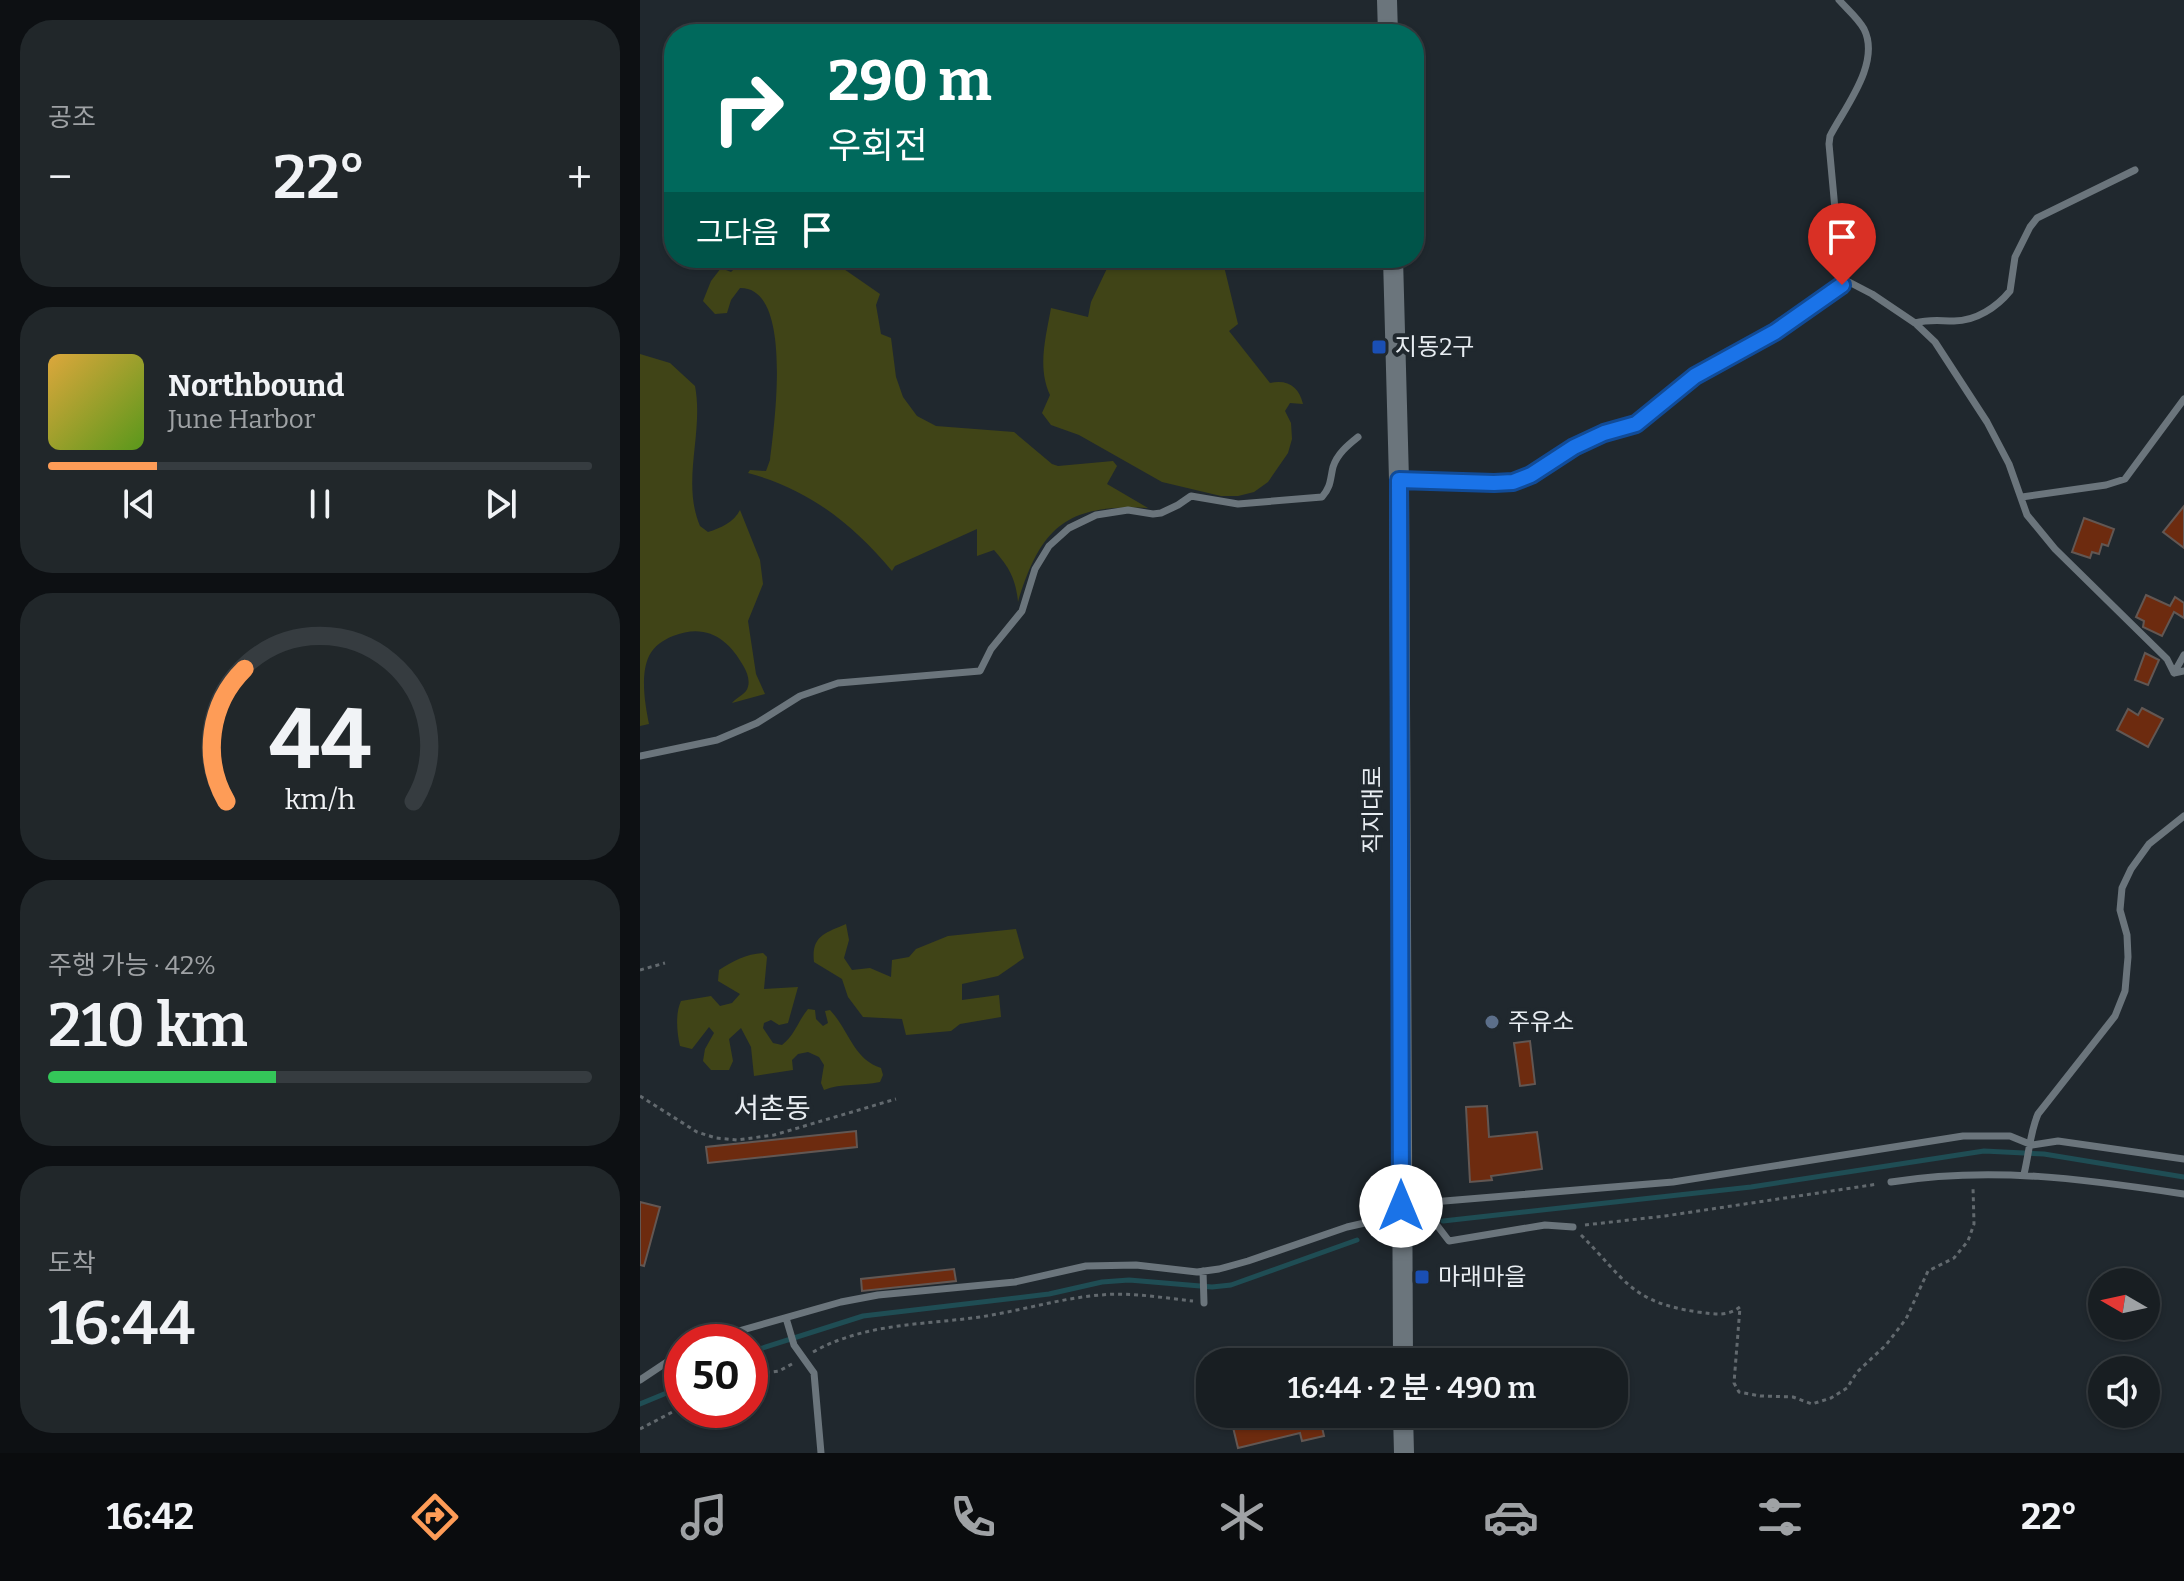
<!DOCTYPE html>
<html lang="ko">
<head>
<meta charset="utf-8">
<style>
	body { margin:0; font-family:Bitter,"Noto Sans KR",serif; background:#21272a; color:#f1f3f6; height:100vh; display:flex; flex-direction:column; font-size:30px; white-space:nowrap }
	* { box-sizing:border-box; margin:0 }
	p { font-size:26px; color:#9fa2a5 }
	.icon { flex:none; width:44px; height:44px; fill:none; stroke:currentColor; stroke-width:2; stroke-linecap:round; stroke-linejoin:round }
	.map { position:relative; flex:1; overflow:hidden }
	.sheet { display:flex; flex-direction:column; gap:20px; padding:20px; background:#0d1013; width:640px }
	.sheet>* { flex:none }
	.hud { position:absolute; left:24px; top:24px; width:760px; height:244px; border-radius:32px; box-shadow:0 2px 6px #0004,0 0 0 2px #363c40; background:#00695c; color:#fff; overflow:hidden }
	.needle { width:52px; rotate:279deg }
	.controls { position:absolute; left:1448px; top:1268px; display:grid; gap:16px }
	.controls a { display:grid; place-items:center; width:72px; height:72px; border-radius:50%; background:#181e22; box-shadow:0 2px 6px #0004,0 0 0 2px #363c40; font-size:40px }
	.speed { position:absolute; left:24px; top:1324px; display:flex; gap:16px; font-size:40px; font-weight:700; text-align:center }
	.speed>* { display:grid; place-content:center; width:104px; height:104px; border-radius:50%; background:#181e22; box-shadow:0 2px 6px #0004,0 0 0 2px #363c40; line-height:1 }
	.speed .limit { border:12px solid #d22; background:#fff; color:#111 }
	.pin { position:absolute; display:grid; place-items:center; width:68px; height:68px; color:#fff; margin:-82px -34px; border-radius:50% 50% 50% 0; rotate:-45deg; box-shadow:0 0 8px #0007 }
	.pin .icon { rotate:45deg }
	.me { position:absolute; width:88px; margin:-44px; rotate:0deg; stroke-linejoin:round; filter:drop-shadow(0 0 6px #0008) }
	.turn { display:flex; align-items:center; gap:28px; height:168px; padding:0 32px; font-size:36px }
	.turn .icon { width:104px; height:104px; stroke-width:2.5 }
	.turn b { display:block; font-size:56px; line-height:68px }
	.then { display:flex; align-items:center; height:76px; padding:0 32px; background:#0003; gap:16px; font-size:30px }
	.big { font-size:60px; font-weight:600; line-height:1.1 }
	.sheet .tile { flex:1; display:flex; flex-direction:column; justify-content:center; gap:12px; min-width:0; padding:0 28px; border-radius:32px; background:#21272a }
	.sheet .dial { align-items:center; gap:0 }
	.dial svg { height:208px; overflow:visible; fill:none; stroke:#363c40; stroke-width:7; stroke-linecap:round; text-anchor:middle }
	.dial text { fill:#f1f3f6; stroke:none }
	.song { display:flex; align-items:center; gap:24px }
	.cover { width:96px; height:96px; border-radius:12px; background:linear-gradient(135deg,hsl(40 70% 55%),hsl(90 70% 35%)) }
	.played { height:8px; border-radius:4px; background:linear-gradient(90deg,#fe9c57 20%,#363c40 20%) }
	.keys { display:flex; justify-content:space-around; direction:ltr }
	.heat { display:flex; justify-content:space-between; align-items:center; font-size:44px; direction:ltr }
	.charge { height:12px; border-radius:6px; background:linear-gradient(90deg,#34c759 42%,#363c40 0) }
	.trip { position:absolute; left:556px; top:1348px; width:432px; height:80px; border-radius:32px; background:#181e22; box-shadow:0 2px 6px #0004,0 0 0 2px #363c40; font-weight:600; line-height:80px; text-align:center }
	.dock { display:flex; height:128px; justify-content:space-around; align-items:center; background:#0a0c0e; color:#9fa2a5 }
	.dock .icon { width:56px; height:56px }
	.dock .selected { color:#fe9c57 }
	.dock b { font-size:36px; color:#f1f3f6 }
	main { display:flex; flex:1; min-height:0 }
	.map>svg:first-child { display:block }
</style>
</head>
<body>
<main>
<section class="sheet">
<div class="tile"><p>공조</p>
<div class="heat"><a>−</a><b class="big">22°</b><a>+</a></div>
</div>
<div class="tile">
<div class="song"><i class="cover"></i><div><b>Northbound</b><p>June Harbor</p></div></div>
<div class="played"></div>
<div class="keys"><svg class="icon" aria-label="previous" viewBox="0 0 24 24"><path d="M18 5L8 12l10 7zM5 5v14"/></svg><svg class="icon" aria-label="pause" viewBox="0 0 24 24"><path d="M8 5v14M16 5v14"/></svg><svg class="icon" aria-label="next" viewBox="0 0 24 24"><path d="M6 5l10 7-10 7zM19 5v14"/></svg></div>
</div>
<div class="tile dial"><svg viewBox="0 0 100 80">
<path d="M14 69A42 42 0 1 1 86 69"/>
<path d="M14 69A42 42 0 0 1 21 18" stroke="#fe9c57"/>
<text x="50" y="56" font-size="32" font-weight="700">44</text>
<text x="50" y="72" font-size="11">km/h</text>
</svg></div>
<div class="tile"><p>주행 가능 · 42%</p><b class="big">210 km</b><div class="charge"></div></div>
<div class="tile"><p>도착</p><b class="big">16:44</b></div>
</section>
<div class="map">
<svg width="1544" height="1453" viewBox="0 0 1544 1453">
	<rect width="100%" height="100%" fill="#20282e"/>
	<path fill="#404417" d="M 105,258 L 188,258 L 240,294 L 236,305 L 241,334 L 251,338 L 256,377 L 263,397 L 277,416 L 296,426 L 374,432 L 412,464 L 418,466 L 473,461 L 477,466 L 467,484 L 508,508 C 427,504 401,526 378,602 C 376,579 369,567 354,550 L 337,556 L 337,529 L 255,566 L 252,571 C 212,523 168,489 108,473 L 110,470 L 126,471 L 130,460 C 134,426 154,287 100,288 L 91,300 L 87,313 L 75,314 L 63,301 L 71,281 L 81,268 L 91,272 Z
		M 472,258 L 582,258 L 598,324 L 589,331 L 630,383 C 648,379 659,387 663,404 L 650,403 L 645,411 L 651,423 L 652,439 L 648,453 L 628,482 L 614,492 L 598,496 L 581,496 L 522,482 L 439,435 L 411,425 L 402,413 L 410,395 C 397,367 406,337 411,308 L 448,317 L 451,302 Z
		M 0,354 L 30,363 L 55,386 C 64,433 41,481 60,526 L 68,532 C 81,528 94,522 100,510 L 120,560 L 123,584 L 108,621 L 116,674 L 125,694 L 92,703 C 95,699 103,695 106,691 C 111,684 108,674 104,667 C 88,638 66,623 33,636 C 23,640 14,646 9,656 C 0,675 5,704 9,724 L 0,726 Z
		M 206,924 L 209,940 L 204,958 L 212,970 L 230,968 L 251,977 L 252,960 L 269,957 L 276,949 L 308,936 L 376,929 L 384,958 L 358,976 L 322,984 L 322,1000 L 359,995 L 361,1017 L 320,1024 L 311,1031 L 266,1035 L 262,1019 L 223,1017 L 208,997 L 202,979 L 174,962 C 171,936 185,933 206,924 Z
		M 123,953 L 127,957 L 124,989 L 158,987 L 148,1023 L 139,1025 L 131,1020 L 124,1023 L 123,1028 L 133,1043 L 142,1045 C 155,1035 158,1021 168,1009 L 175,1010 L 176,1019 L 183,1026 L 188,1023 L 185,1011 L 190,1010 C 209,1030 213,1059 241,1068 L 243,1075 L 240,1082 C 221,1086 201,1083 184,1090 L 181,1083 L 184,1065 L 179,1057 L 168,1052 L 158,1054 L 152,1060 L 153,1070 L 114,1076 L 111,1047 L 101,1028 L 89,1039 L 93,1061 L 89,1070 L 71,1070 L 63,1061 L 65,1049 L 74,1033 L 69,1027 L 52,1049 L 40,1046 C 37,1033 35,1014 41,1001 L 71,996 L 80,1006 L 92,1003 L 100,994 L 78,981 L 79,970 C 93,961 106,954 123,953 Z"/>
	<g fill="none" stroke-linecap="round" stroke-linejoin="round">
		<path stroke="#1f4d54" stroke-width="5" d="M 803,1221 L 1111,1187 L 1344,1151 L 1404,1154 L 1544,1177
			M 110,1352 L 223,1316 L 409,1294 L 462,1282 L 489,1280 L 572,1287 L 591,1285 L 717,1240
			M 0,1404 L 29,1392 L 42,1382"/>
	</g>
	<path fill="#6d2b0f" stroke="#625753" stroke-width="2" d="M 1544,506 L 1544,548 L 1523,532 Z
		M 1444,518 L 1474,529 L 1468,546 L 1462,544 L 1459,554 L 1452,552 L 1450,558 L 1432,552 Z
		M 1506,595 L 1530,606 L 1535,597 L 1544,603 L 1544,618 L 1534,612 L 1522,636 L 1503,627 L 1504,621 L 1496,617 Z
		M 1505,653 L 1519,660 L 1508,685 L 1495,680 Z
		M 1502,708 L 1523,719 L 1508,747 L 1477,730 L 1488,709 L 1498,715 Z
		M 890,1041 L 895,1084 L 880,1086 L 874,1043 Z
		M 847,1106 L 849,1137 L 897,1132 L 902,1169 L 851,1176 L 852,1180 L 830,1182 L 826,1107 Z
		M 216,1131 L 217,1147 L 68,1163 L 66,1147 Z
		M 0,1202 L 20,1207 L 4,1266 L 0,1265 Z
		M 314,1269 L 316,1281 L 222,1291 L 221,1279 Z
		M 620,1414 L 679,1414 L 684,1436 L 662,1441 L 660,1433 L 598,1448 L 592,1423 L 621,1417 Z"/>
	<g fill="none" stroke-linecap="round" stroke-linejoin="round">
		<path stroke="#62696e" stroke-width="3" stroke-dasharray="4 4" stroke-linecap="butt" d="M 0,970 L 25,963
			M 0,1096 L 57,1132 L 76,1138 L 97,1140 L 134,1135 L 256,1099
			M 945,1225 L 1025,1216 L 1238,1184
			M 941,1235 C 986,1280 990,1302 1058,1312 C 1075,1314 1086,1317 1100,1307 L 1094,1383 L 1099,1392 L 1120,1396 L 1153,1397 L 1172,1404 L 1191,1398 L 1207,1388 L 1217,1372 L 1246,1345 L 1266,1319 L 1288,1271 L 1314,1258 L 1328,1241 L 1334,1224 L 1333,1187
			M 173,1352 C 225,1323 282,1325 340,1317 C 380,1311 421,1298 461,1295 C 492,1292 523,1298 553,1301
			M 110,1375 L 139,1371 L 152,1364
			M 0,1429 L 42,1407"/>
		<path stroke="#6b757c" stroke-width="7" d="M 1199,0 C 1207,9 1218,18 1224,29 C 1241,63 1205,107 1190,136 L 1189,144 L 1202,285
			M 1275,323 C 1290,319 1299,321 1314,321 C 1336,321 1357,307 1370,291 L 1375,257 L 1390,227 L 1397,218 L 1495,170
			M 761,480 L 854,483 L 873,482 L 891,475 L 934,447 L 964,433 L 996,424 L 1055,376 L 1135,332 L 1182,297 L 1209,282 L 1232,294 L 1275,323 L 1295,342 L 1347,422 L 1369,464 L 1387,515 L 1415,549 L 1527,659 L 1534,673 L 1544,671
			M 1382,497 L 1466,485 L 1485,479 L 1544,399
			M 1534,673 L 1544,655
			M 0,756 L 77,740 L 117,723 L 160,696 L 198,683 L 340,671 L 351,649 L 382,611 L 395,569 L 409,546 L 429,528 L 456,515 L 488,510 L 513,514 L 521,513 L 538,505 L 551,496 L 598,504 L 682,497 C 691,487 690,480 693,467 C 697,454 708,445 718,437
			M 1384,1174 C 1389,1154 1390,1132 1398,1114 L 1475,1016 L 1485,991 L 1488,957 L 1487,935 L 1480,910 L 1482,888 L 1491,869 L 1509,844 L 1544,816
			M 1251,1182 C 1352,1166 1444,1179 1544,1194
			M 780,1203 L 1033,1182 L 1323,1136 L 1370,1136 L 1392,1145 L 1418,1141 L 1544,1159
			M 780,1203 L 809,1241 L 905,1225 L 933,1227
			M 563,1271 L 564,1303
			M 146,1318 L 154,1345 L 174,1373 L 181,1453
			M 60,1342 L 201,1302 L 238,1295 L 375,1282 L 446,1266 L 496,1265 L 557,1272 L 579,1269 L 608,1261 L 707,1227 L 760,1215
			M 0,1380 L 42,1352"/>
		<path stroke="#6b757c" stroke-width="20" d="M 747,0 L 748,34
			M 753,258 L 759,480 L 763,1362
			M 763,1414 L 764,1453"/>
	</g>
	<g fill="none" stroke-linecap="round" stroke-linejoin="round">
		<g stroke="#114b97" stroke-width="20">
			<path id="route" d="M 761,1206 L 759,480 L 854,483 L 873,482 L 891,475 L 934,447 L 964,433 L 996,424 L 1055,376 L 1135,332 L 1202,285"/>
		</g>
		<use href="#route" stroke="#1a73e8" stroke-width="14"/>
	</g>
	<g fill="#1a4fb4" stroke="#20282e" stroke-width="3">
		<rect x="731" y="339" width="16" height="16" rx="4"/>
		<rect x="774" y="1269" width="16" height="16" rx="4"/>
	</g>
	<circle fill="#5c6f8a" stroke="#20282e" stroke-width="3" cx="852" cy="1022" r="8"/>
	<g text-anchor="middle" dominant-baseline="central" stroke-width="8" stroke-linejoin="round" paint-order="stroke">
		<g font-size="24" fill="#e8edf2" stroke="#20282e" text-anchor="start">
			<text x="755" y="347">지동2구</text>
			<text x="868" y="1022">주유소</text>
			<text x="798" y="1277">마래마을</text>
		</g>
		<g font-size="24" fill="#e8edf2" stroke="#20282e">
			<text transform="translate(733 810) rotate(-90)">직지대로</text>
		</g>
		<g font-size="28" fill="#e8edf2" stroke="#20282e">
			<text x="132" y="1108">서촌동</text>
		</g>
	</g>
</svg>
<div class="controls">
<a><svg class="needle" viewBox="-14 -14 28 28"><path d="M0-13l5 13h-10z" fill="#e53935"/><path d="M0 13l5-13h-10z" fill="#9fa2a5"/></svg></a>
<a><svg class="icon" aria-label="sound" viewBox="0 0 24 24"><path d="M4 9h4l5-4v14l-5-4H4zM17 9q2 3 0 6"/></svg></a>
</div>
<div class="speed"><div class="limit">50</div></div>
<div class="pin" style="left:1202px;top:285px;background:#d93025"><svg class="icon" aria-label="arrive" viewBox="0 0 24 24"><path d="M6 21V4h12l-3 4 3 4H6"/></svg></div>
<svg class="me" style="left:761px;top:1206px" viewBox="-20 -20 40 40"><circle r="19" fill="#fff"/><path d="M0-13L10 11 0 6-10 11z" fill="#1a73e8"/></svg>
<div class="trip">16:44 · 2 분 · 490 m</div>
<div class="hud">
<div class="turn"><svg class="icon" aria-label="right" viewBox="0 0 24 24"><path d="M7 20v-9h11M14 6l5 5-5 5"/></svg><div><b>290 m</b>우회전</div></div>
<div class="then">그다음<svg class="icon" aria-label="arrive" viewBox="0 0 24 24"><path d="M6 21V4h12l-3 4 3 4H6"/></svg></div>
</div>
</div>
</main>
<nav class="dock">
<b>16:42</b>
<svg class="icon selected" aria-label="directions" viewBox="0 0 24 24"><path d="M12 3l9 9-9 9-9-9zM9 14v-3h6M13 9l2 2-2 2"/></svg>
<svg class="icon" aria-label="music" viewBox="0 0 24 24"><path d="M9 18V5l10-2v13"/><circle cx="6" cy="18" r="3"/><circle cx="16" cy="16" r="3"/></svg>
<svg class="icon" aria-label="phone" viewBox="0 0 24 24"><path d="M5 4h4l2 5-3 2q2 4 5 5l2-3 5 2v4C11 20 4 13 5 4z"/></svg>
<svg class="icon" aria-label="climate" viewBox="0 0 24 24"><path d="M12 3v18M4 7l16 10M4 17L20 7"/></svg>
<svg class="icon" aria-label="car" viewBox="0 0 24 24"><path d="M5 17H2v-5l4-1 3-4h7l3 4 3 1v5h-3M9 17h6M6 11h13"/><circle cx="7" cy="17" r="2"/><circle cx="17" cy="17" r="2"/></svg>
<svg class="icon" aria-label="filters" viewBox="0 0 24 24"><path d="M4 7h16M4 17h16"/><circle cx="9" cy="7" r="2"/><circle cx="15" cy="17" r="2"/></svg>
<b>22°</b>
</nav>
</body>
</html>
